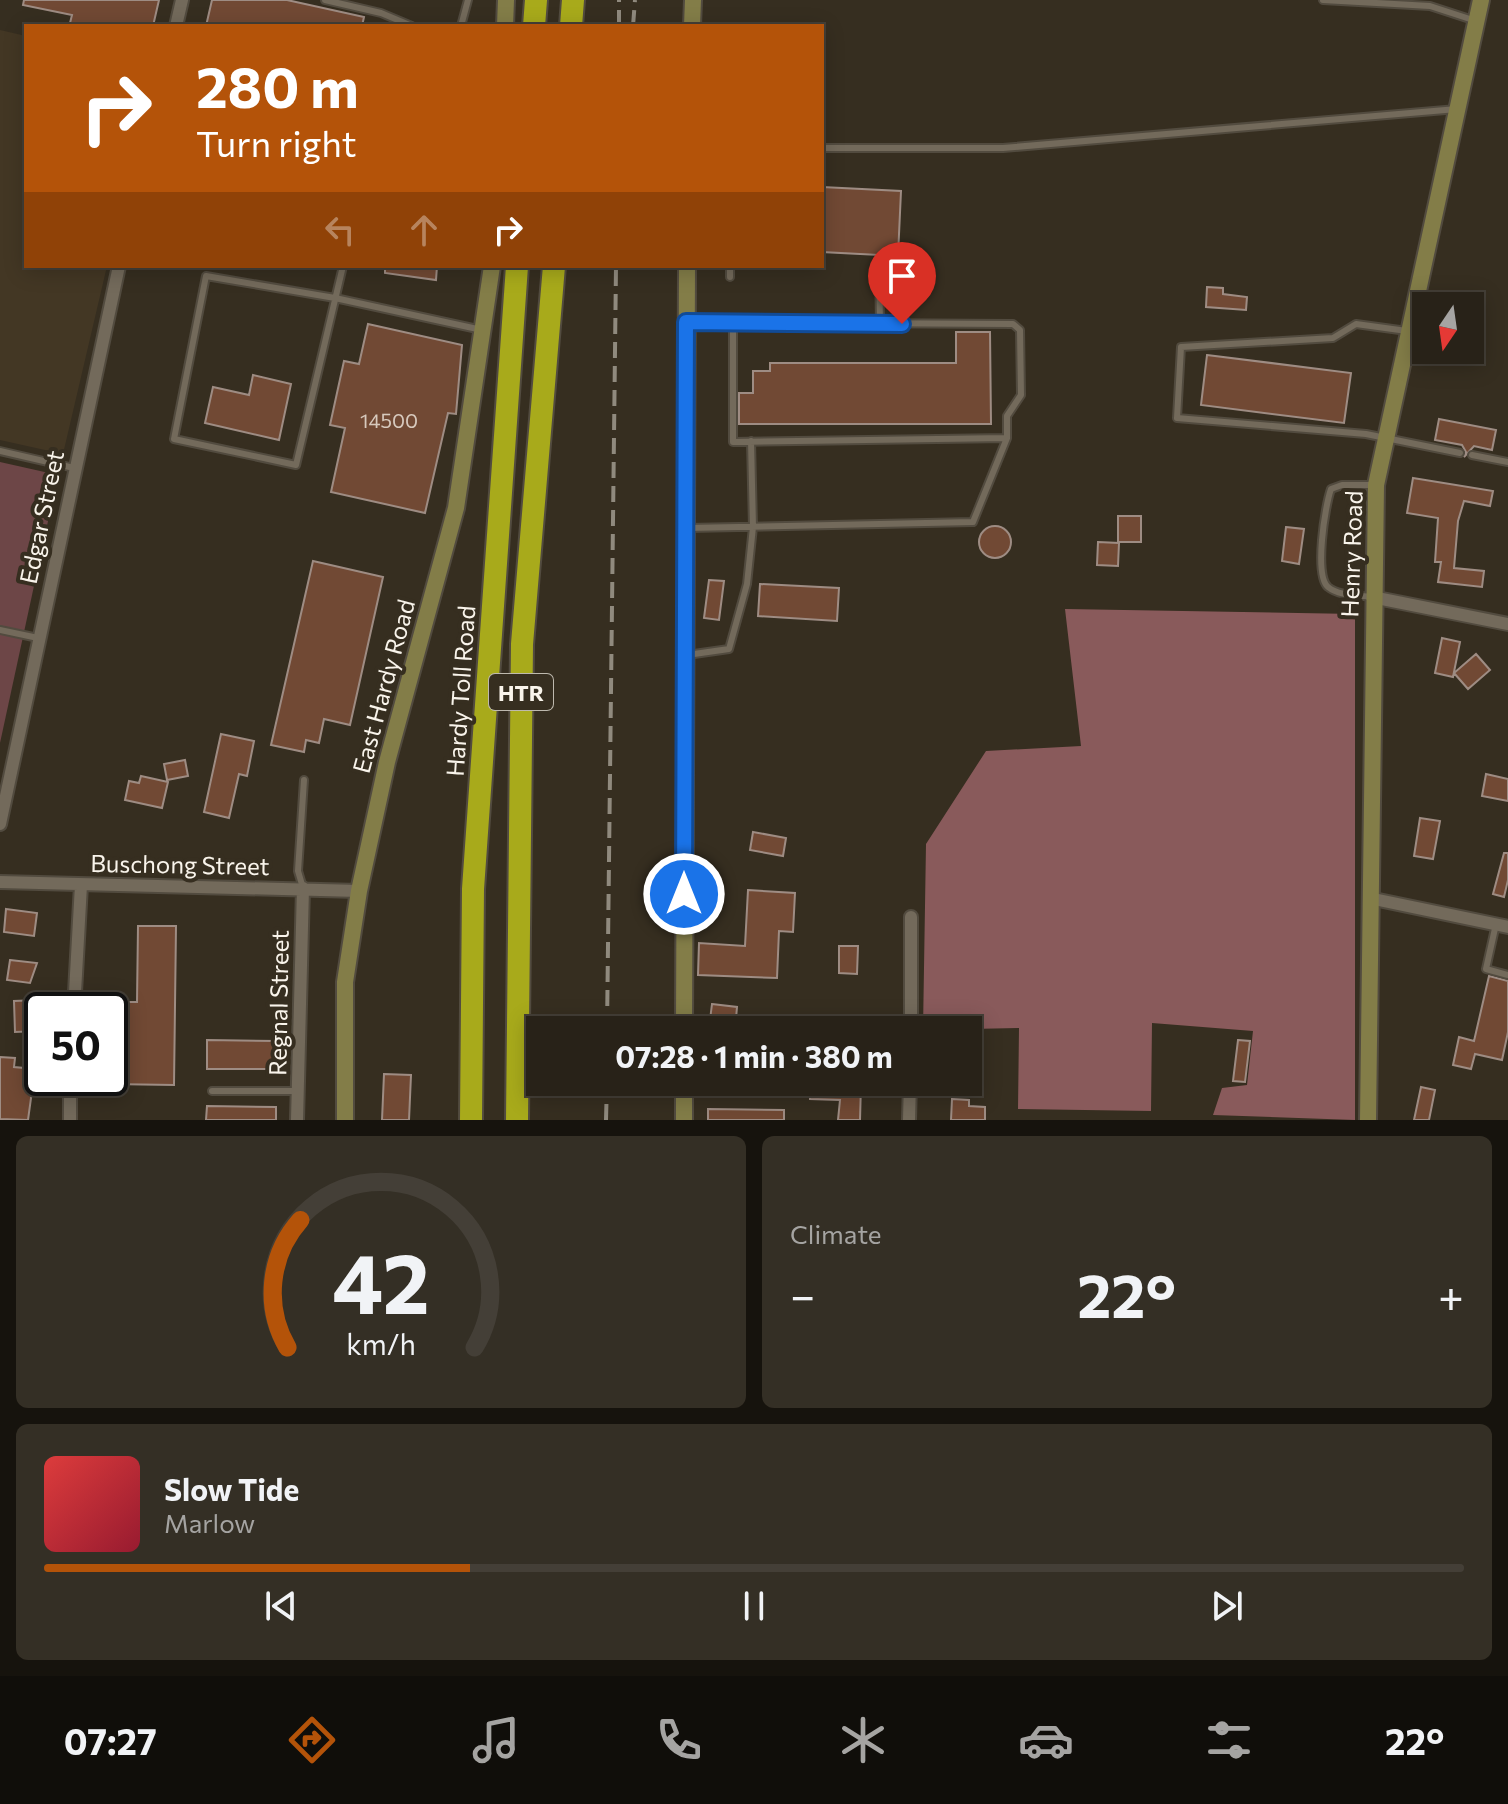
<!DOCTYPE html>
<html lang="en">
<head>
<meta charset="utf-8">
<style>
	body { margin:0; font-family:Commissioner,sans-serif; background:#342f25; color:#f1f3f6; height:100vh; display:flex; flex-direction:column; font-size:30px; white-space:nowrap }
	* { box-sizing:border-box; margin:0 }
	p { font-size:26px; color:#a5a4a2 }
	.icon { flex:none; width:44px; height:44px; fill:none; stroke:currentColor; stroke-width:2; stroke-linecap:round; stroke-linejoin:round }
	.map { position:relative; height:1120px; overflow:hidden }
	.drawer { display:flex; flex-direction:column; gap:16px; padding:16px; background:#16130d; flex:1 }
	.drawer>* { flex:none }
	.hud { position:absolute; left:24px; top:24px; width:800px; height:244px; border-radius:0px; box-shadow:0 4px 20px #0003,0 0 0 2px #443f37; background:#b45309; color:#fff; overflow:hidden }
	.needle { width:52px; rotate:193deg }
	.tools { position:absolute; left:1412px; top:292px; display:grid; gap:16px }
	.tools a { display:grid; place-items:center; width:72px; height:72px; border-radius:0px; background:#282218; box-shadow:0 4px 20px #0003,0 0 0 2px #443f37; font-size:40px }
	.speed { position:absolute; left:24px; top:992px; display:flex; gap:16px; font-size:40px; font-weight:700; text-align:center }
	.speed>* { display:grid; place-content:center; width:104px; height:104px; border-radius:50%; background:#282218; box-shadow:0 4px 20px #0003,0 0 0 2px #443f37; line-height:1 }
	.speed .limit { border:4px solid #111; border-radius:12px; background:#fff; color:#111 }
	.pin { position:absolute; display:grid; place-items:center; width:68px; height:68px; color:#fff; margin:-82px -34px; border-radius:50% 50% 50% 0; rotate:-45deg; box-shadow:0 0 8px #0007 }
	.pin .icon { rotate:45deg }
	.me { position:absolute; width:88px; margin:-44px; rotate:0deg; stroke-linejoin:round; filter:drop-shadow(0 0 6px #0008) }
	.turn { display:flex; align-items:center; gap:28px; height:168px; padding:0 40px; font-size:36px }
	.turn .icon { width:104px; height:104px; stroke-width:2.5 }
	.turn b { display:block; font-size:56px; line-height:68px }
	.lanes { display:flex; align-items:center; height:76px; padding:0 40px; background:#0003; justify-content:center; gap:40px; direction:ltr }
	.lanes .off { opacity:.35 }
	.big { font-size:60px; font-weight:700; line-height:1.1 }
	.drawer .tile { flex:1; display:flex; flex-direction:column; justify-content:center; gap:12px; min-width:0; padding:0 28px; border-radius:12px; background:#342f25 }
	.drawer .dial { align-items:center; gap:0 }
	.dial svg { height:208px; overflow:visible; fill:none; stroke:#443f37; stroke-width:7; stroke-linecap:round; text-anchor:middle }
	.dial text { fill:#f1f3f6; stroke:none }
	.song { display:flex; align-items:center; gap:24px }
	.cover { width:96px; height:96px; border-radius:12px; background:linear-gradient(135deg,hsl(0 70% 55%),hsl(350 70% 35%)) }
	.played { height:8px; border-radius:4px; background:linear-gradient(90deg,#b45309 30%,#443f37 30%) }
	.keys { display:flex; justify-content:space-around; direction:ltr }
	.heat { display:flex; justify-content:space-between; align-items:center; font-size:44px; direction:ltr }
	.drawer .tiles { flex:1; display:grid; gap:16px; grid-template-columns:1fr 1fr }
	.tile:last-child { grid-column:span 2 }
	.trip { position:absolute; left:526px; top:1016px; width:456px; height:80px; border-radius:0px; background:#282218; box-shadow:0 4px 20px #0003,0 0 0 2px #443f37; font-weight:700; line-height:80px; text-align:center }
	.tab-bar { display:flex; height:128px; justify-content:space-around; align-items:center; background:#100e0a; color:#a5a4a2 }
	.tab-bar .icon { width:56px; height:56px }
	.tab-bar .current { color:#b45309 }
	.tab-bar b { font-size:36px; color:#f1f3f6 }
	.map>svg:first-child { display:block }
</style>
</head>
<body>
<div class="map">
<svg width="1508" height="1120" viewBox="0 0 1508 1120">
	<rect width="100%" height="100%" fill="#362e20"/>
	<path fill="#433724" d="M 0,30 L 26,36 L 26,266 L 107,266 L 63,454 L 0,440 Z"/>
	<path fill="#6d4647" d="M 0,462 L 58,475 L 0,743 Z"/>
	<path fill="#895a5b" d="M 1065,609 L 1355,614 L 1355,1120 L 1213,1115 L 1222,1088 L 1247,1085 L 1253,1031 L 1152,1023 L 1151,1111 L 1018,1109 L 1019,1028 L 923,1030 L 926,844 L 986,751 L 1081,746 Z"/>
	<path fill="#714934" stroke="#9e8c83" stroke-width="2" d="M 24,0 L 159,0 L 153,26 L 84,26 L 70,23 L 72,15 L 23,5 Z
		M 212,0 L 287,0 L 364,17 L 362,26 L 206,26 Z
		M 822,187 L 901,191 L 898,256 L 822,252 Z
		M 385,266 L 437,266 L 436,280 L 385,273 Z
		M 1207,287 L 1223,288 L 1223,294 L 1247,297 L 1246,310 L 1206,307 Z
		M 368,324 L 462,345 L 456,414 L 448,413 L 425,513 L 331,492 L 345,428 L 330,425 L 344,361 L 359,364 Z
		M 956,332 L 990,332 L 991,424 L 739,424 L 739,393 L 753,393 L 753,371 L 770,371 L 770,363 L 956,363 Z
		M 1207,355 L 1351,373 L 1344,423 L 1201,405 Z
		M 253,375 L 291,384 L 279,440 L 205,423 L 213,387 L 249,395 Z
		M 1439,419 L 1496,430 L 1492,450 L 1474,446 L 1464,457 L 1466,452 L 1462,445 L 1435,440 Z
		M 1413,478 L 1493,491 L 1490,506 L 1464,501 L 1458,521 L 1454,568 L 1484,571 L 1482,587 L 1438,582 L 1441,562 L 1435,562 L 1438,518 L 1407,513 Z
		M 1118,516 L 1141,516 L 1141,542 L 1118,542 Z
		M979 542a16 16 0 1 1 32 0a16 16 0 1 1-32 0Z
		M 1286,527 L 1304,529 L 1299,564 L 1282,561 Z
		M 1098,542 L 1119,543 L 1118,566 L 1097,565 Z
		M 313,561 L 383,577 L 350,725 L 324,719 L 319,743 L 306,740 L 304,752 L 271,745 Z
		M 709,580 L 724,581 L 719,620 L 704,618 Z
		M 760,584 L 839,588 L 837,621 L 758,616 Z
		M 1442,638 L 1460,642 L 1453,677 L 1435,673 Z
		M 1476,654 L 1490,670 L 1468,689 L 1454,673 Z
		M 221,734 L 254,741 L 247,776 L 239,774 L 229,818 L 204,812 Z
		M 185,760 L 188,776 L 167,780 L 164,764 Z
		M 1486,774 L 1508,779 L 1508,801 L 1482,796 Z
		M 141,776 L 168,782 L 162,808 L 125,800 L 129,781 L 139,783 Z
		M 1420,818 L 1440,821 L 1433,859 L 1414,856 Z
		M 753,832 L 786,838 L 783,856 L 750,850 Z
		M 1504,853 L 1508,853 L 1508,880 L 1504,897 L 1493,894 Z
		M 748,890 L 795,893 L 793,932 L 779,931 L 777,978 L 698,975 L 699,943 L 745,946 Z
		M 6,909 L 37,913 L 34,936 L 4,932 Z
		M 138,926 L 176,926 L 174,1085 L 110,1084 L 110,1020 L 116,1020 L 116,1002 L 137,1002 Z
		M 839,946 L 858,946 L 857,974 L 839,973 Z
		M 10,960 L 37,963 L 30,983 L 7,980 Z
		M 1489,976 L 1508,981 L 1508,1032 L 1502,1060 L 1475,1054 L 1471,1069 L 1453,1065 L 1459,1037 L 1474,1041 Z
		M 38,1000 L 39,1031 L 15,1032 L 14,1001 Z
		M 712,1004 L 737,1007 L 735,1030 L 709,1028 Z
		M 207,1040 L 277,1041 L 276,1069 L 207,1069 Z
		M 1238,1040 L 1250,1041 L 1245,1082 L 1233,1081 Z
		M 0,1057 L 15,1058 L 14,1067 L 35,1069 L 28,1120 L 0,1119 Z
		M 384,1074 L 411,1075 L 409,1120 L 382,1120 Z
		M 811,1083 L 861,1084 L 860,1120 L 838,1120 L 840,1100 L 810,1099 Z
		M 1421,1087 L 1435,1090 L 1429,1120 L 1414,1120 Z
		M 952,1099 L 969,1100 L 969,1106 L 985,1107 L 985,1120 L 951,1120 Z
		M 207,1106 L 276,1107 L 276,1120 L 206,1120 Z
		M 708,1109 L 784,1110 L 784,1120 L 708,1120 Z"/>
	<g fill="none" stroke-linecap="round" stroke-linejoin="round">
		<g stroke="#524b3f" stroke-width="10">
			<path id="lane" d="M 325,0 L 381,13 L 412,26
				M 1323,0 L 1430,6 L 1476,21
				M 461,26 L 468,0
				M 822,148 L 1003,148 L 1457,109
				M 879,262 L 880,324
				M 343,266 L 296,465 L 174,439 L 206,276 L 335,298 L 482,330
				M 730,266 L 730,277
				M 690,322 C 798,322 906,324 1013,324 L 1020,330 L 1021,395 L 1007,416 L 1007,438 L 733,442 L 733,322
				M 1407,331 L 1356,324 L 1333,338 L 1181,347 L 1177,418 L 1366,434 L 1460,453
				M 0,451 L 74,468
				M 1472,455 L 1508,462
				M 687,528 L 973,522 L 1007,438
				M 1371,597 C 1358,595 1339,596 1328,587 C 1314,575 1325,506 1331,489 L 1342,485 L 1373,485
				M 0,630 L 38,638
				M 687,655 L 729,649 L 747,584 L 753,527 L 751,441
				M 303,888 L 298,871 L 304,780
				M 1496,924 L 1486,969 L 1508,975
				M 212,1091 L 298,1091"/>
		</g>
		<g stroke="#524b3f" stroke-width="16">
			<path id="street" d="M 176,26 L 182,0
				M 1372,597 L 1508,624
				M 0,824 L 119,266
				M 0,882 L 359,891
				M 1369,898 L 1508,927
				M 74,1010 L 81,885
				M 911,1030 L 911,917
				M 70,1120 L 70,1078
				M 297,1120 L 303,888
				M 909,1120 L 910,1082"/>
		</g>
		<g stroke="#524b3f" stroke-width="20">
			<path id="secondary" d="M 505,26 L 506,0
				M 692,26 L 693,0
				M 684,1030 L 687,266
				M 345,1120 L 345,982 L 359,891 L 387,762 L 456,508 L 492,266
				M 684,1120 L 684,1082
				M 1368,1120 L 1376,485 L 1481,0"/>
		</g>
		<g stroke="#524b3f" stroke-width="26">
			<path id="highway" d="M 534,26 L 536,0
				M 571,26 L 573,0
				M 471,1120 L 473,889 L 517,266
				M 517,1120 L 522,644 L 554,266"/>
		</g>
		<use href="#lane" stroke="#736a5b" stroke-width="6"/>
		<use href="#street" stroke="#736a5b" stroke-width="12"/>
		<use href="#secondary" stroke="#837d48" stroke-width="16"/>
		<use href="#highway" stroke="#a8aa1b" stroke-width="22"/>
		<path stroke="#908a7e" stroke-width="4" stroke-dasharray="16 8" stroke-linecap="butt" d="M 619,26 L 619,0
			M 633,26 L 635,0
			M 607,1030 L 616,266
			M 606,1120 L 607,1082"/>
	</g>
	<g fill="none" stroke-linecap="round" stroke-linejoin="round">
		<g stroke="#114b97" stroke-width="20">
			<path id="route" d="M 684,894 L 686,322 L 902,324"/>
		</g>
		<use href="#route" stroke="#1a73e8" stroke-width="14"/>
	</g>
	<g text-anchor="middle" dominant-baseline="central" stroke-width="8" stroke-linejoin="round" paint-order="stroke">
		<g font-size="20" fill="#d7c9bd">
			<text x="389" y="420">14500</text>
		</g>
		<rect fill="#362e20" stroke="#beb9ae" stroke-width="2" x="489" y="674" width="64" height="36" rx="6"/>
		<g font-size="22" font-weight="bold" fill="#f9f4eb">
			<text x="521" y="692">HTR</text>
		</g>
		<g font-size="24" fill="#f9f4eb" stroke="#362e20">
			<text transform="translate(41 517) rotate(-78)">Edgar Street</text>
			<text transform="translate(1351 554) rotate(-88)">Henry Road</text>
			<text transform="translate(383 686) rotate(-75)">East Hardy Road</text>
			<text transform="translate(460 691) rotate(-86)">Hardy Toll Road</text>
			<text transform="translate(180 864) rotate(1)">Buschong Street</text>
			<text transform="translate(278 1003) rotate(-89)">Regnal Street</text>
		</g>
	</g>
</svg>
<div class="tools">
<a><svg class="needle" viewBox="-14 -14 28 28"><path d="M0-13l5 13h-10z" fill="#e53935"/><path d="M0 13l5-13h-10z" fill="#a5a4a2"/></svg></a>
</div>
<div class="speed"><div class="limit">50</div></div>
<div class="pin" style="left:902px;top:324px;background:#d93025"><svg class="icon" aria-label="arrive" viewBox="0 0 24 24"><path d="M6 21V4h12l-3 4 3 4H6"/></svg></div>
<svg class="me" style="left:684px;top:894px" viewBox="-20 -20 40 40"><circle r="17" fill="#1a73e8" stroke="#fff" stroke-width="3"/><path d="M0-11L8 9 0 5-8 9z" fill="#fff"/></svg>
<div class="trip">07:28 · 1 min · 380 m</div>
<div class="hud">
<div class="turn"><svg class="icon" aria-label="right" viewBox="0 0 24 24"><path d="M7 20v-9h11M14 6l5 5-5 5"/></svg><div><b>280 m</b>Turn right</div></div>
<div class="lanes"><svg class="icon off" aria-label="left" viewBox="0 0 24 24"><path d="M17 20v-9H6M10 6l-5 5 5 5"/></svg><svg class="icon off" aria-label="ahead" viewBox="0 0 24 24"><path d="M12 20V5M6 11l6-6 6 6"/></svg><svg class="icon" aria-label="right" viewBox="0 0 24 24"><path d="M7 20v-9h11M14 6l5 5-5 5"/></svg></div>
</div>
</div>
<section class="drawer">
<div class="tiles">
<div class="tile dial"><svg viewBox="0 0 100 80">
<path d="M14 69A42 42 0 1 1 86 69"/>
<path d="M14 69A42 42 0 0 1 19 20" stroke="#b45309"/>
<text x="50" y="56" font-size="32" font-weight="700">42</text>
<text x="50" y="72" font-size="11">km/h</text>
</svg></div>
<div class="tile"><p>Climate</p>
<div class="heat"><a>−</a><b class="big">22°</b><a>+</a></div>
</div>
<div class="tile">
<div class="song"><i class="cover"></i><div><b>Slow Tide</b><p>Marlow</p></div></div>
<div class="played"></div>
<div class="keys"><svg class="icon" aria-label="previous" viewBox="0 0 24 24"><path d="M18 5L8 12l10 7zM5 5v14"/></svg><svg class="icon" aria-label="pause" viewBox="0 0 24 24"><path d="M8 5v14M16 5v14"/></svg><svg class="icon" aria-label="next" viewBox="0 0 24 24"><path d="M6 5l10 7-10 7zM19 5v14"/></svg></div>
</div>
</div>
</section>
<nav class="tab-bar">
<b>07:27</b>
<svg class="icon current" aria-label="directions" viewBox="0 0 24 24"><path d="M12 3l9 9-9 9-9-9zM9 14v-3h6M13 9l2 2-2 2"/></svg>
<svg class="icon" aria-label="music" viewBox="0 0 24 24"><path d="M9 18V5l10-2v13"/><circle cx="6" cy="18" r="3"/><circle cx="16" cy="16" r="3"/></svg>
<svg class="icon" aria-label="phone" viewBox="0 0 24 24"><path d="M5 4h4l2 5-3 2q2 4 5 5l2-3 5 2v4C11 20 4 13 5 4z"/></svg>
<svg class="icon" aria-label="climate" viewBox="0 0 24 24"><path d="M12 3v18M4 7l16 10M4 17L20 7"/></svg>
<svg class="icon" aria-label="car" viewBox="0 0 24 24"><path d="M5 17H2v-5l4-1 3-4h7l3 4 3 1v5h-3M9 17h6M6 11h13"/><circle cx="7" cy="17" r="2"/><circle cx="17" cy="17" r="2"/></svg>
<svg class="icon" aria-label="filters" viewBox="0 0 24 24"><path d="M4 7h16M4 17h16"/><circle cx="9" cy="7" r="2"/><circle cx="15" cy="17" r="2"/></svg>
<b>22°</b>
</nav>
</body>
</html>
